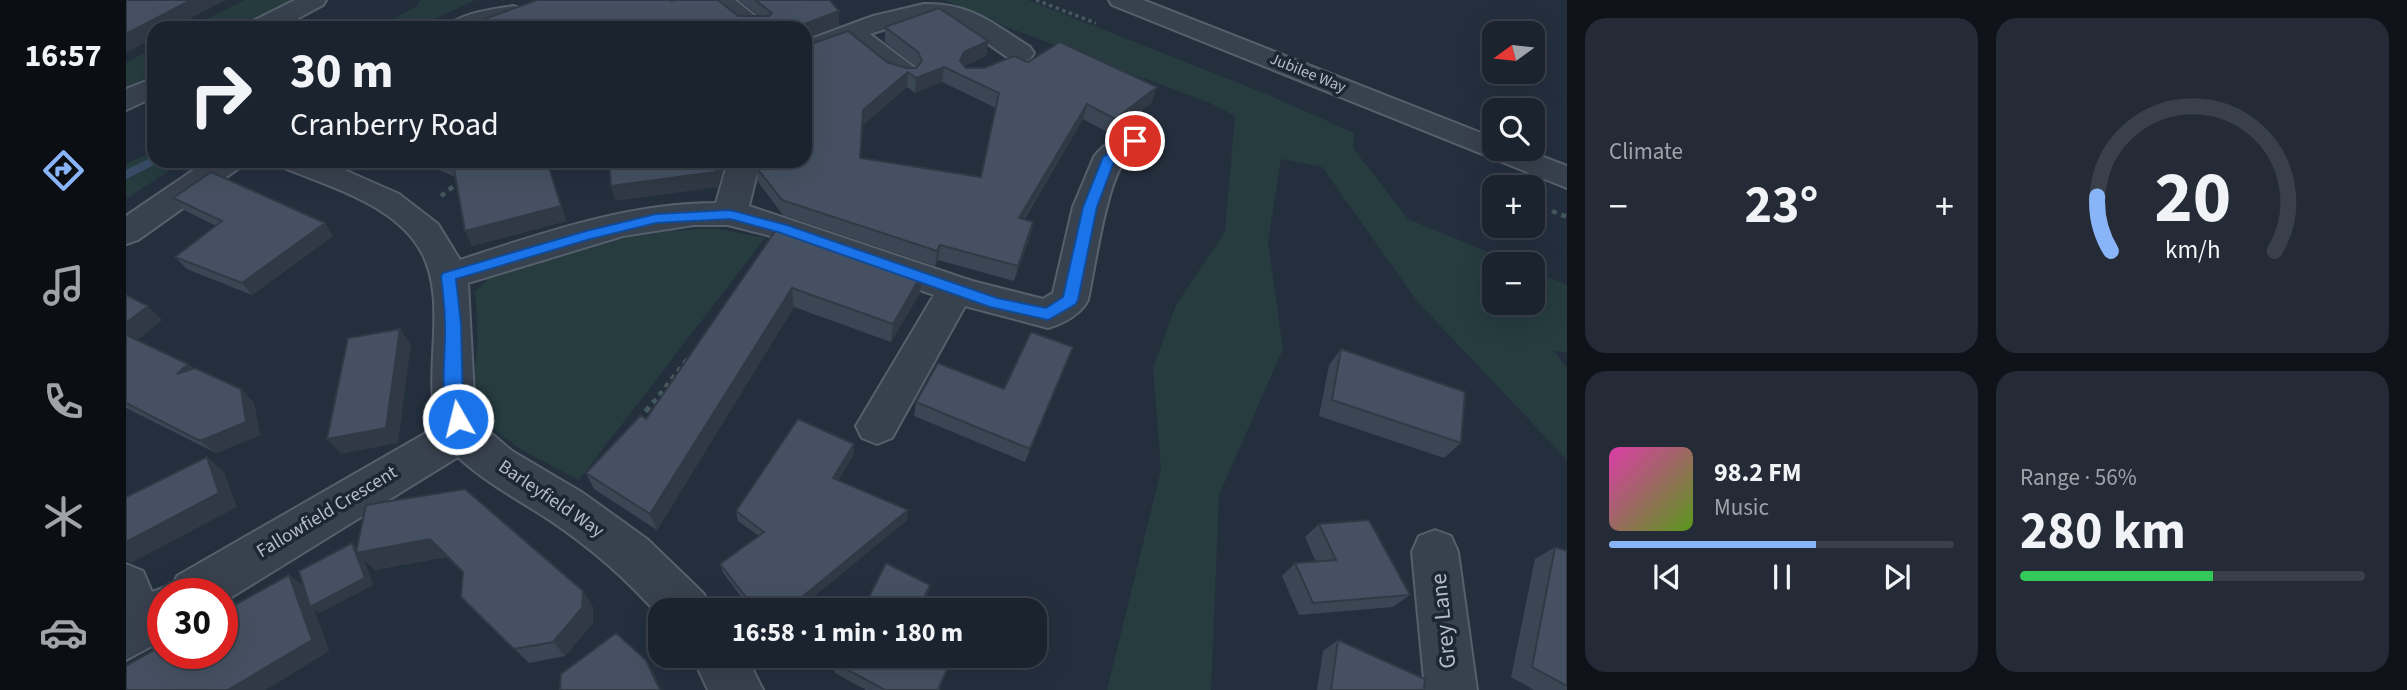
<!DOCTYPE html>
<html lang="en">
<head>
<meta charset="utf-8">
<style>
	body { margin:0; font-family:"Source Sans 3",sans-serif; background:#242b36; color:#f1f3f6; height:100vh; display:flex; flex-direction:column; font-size:26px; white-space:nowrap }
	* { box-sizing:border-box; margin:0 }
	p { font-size:23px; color:#a0a4aa }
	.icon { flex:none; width:38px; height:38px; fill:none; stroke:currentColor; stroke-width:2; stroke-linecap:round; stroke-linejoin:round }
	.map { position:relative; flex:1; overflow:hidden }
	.details { display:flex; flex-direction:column; gap:18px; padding:18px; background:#0f1319; width:840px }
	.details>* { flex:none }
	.hud { position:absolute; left:21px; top:21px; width:665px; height:147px; border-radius:21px; box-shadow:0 7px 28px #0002,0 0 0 2px #39404a; background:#1b232e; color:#f1f3f6; overflow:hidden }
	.needle { width:46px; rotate:255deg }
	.fabs { position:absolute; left:1356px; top:21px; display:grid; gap:14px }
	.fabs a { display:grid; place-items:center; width:63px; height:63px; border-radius:14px; background:#1b232e; box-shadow:0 7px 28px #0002,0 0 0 2px #39404a; font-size:35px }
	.speed { position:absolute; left:21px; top:578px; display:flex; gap:14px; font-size:35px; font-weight:700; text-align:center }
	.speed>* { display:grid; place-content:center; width:91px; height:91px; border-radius:50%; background:#1b232e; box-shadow:0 7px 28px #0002,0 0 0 2px #39404a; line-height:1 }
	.speed .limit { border:10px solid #d22; background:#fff; color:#111 }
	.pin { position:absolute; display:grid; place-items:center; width:60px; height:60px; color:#fff; margin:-30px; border:4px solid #fff; border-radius:50%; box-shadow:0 2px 7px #0007 }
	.me { position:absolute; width:77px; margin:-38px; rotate:352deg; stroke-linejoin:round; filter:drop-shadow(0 0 5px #0008) }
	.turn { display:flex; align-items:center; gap:24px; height:147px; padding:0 28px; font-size:32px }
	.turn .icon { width:91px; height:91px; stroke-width:2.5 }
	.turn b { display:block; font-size:49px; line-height:60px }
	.big { font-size:52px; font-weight:700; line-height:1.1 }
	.details .tile { flex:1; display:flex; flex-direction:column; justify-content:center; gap:10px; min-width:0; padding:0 24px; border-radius:21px; background:#242b36 }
	.details .dial { align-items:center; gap:0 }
	.dial svg { height:182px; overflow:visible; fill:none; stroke:#39404a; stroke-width:7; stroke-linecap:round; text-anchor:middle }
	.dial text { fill:#f1f3f6; stroke:none }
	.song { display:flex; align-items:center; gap:21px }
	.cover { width:84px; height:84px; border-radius:10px; background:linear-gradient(135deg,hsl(320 70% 55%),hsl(90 70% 35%)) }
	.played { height:7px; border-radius:4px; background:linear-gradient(90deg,#8ab4f8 60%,#39404a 60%) }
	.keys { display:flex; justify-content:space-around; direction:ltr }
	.heat { display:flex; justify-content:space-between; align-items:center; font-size:38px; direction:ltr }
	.charge { height:10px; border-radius:5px; background:linear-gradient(90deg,#34c759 56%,#39404a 0) }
	.details .tiles { flex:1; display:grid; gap:18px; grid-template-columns:repeat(2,1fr) }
	.trip { position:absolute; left:522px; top:598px; width:399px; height:70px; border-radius:21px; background:#1b232e; box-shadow:0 7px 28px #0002,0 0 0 2px #39404a; font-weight:700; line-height:70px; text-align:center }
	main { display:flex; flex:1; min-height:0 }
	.tabs { display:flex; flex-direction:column; width:126px; justify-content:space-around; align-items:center; background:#0b0e12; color:#a0a4aa }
	.tabs .icon { width:49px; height:49px }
	.tabs .on { color:#8ab4f8 }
	.tabs b { font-size:32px; color:#f1f3f6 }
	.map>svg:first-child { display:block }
</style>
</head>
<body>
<main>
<nav class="tabs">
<b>16:57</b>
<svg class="icon on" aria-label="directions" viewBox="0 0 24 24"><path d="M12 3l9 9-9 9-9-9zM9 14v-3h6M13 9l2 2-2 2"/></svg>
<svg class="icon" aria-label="music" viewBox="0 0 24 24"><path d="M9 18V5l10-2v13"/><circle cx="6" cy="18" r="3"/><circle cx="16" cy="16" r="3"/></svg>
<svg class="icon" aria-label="phone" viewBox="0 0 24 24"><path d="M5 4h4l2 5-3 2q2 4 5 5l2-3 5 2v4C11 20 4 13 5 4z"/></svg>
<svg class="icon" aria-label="climate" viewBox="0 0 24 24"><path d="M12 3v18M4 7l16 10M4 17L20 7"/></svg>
<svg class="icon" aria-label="car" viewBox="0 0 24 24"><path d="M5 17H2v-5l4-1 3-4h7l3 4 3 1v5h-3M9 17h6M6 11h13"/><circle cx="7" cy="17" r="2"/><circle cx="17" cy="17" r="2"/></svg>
</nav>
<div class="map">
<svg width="1441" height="690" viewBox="0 0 1441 690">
	<rect width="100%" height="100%" fill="#242f3e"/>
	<path fill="#263c3f" d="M 119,0 L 172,0 L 117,28 L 63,28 Z
		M 295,0 L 349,0 L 290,28 L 251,28 L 291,6 Z
		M 819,0 L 902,0 L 1143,95 L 1228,133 L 1227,148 L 1282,219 L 1390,264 L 1368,264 L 1368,303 L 1407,303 L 1407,271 L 1441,285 L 1441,353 L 1427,350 L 1441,368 L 1441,460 L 1291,301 L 1196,167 L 1155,159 L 1142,242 L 1157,349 L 1093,495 L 1085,690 L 981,690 L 1035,470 L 1027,368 L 1050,305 L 1099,232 L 1109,116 L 1084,103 L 878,26 Z
		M 28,47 L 28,74 L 0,89 L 0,63 Z
		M 23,153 L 28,156 L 28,161 L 39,161 L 50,166 L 0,199 L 0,164 Z
		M 588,228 L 639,238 L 453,480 C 412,457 346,435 347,378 C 347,370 350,361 351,352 C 352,332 351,312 349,292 L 366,275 L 499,238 L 544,231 Z"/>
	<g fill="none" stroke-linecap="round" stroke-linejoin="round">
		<path fill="#394c67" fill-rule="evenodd" d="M 274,21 L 279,24 L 277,26 L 262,28 Z
			M 28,156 L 28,161 L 33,161 L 32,163 L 0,179 L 0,170 Z"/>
		<g stroke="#565f6c" stroke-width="4">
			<path id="minor" d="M 169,0 L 200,0 L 197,5 L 154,28 L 121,28 L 125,22 Z
				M 581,0 L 609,0 L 644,28 L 614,28 Z
				M 983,0 L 1017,0 L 1368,138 L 1368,149 L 1396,149 L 1441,166 L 1441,188 L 986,5 Z
				M 798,4 C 845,3 866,23 904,47 L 908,53 L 904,59 L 894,61 L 884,59 L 841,29 L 818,19 L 779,23 L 744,34 L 789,68 L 793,74 L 789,80 C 764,86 740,57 722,43 L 679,59 L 679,41 L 747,16 Z
				M 387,6 L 396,9 L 400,14 L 396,19 L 358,28 L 321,28 C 331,13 370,9 387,6 Z
				M 28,78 L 28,97 L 0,110 L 0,89 Z
				M 1009,132 L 1020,134 L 1024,141 C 1018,151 1007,153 999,161 C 981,180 968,272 962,300 C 954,315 938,323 922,328 L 839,306 L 766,438 L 751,444 L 736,438 L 730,426 L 808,295 L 641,235 L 602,225 L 568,225 L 497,236 L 342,283 L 348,396 L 352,422 L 386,451 L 457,493 L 521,539 L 578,594 L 585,611 L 534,611 L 534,617 C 502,580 465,548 425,521 C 393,500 360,483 332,457 L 96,603 L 96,593 L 37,593 L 37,640 L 0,660 L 0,564 L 17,571 L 26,592 L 37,588 L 45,591 L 51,576 L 312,426 C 303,398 307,364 308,334 C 309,308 309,280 297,255 C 273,206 205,187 158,168 L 153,161 L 198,161 L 273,194 L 312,224 L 334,260 C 417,233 502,203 590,203 L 602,161 L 634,161 L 623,206 L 846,281 L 917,299 L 927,293 L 947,207 L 968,157 C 977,144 994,135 1009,132 Z
				M 81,161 L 118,161 L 113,168 L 12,240 L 0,244 L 0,216 Z
				M 1309,530 L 1325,536 L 1332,552 L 1351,690 L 1299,690 L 1286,552 L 1293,536 Z
				M 566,656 L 620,656 L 637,690 L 582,690 Z"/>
		</g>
		<path stroke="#44595c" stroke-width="3.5" stroke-dasharray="3.5 3.5" stroke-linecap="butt" d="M 910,0 L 970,23"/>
		<path stroke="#44595c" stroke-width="4.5" stroke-dasharray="5 5" stroke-linecap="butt" d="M 315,196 L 333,182
			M 1426,211 L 1441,217
			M 527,403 L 563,357"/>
		<path stroke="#44595c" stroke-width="5" stroke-dasharray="6 6" stroke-linecap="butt" d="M 512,421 L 528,401"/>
		<use href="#minor" fill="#38414e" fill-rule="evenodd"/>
	</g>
	<path fill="#3b4654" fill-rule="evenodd" d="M 613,0 L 704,0 L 713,11 L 713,26 L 345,24 L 545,1 L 612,16 L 633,16 Z
		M 759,27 L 862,41 L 860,56 L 838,66 L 840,68 L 858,68 L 902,62 L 1026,102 L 985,134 L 957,119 L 898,220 L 907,222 L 904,237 L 888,281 L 812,260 L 809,266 L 657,215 L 632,182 L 630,167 L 761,62 L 780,68 L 790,68 L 791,67 L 759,42 ZM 816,82 L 870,108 L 855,177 L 734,159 L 737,125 L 781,87 L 789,93 Z
		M 293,161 L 421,161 L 440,221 L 346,246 L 329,177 Z
		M 47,198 L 207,236 L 126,295 L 61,269 L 49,257 L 90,226 L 58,210 Z
		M 654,224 L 796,274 L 794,293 L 765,342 L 668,307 L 531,530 L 468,489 L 460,473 L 520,419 Z
		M 0,295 L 36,320 L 11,340 L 62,364 L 67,368 L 115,389 L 128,403 L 134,435 L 90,453 L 0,408 Z
		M 947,347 L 899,462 L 788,416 L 790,402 L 878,389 Z
		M 1215,349 L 1335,443 L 1318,458 L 1193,416 L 1203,365 Z
		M 728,454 L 712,480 L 782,510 L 781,520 L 670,611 L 626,611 L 597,573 L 594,564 L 633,536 L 612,521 L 610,511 Z
		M 240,505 L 457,591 L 467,607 L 467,623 L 439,656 L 403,663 L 351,613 L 337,573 L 320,557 L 249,570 L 238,560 L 247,585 L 193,613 L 188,609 L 203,651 L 139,690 L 0,690 L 163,575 L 178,586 L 231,547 Z
		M 1193,524 L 1284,595 L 1267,607 L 1173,615 L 1156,576 L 1169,563 L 1190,562 L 1179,537 Z
		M 1429,547 L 1441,551 L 1441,690 L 1408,690 L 1385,677 L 1409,559 Z
		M 1212,640 L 1298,690 L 1191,690 L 1197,651 Z
		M 826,661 L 813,690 L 740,690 L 709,673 L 709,663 Z"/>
	<path fill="#303945" d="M 65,0 L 99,0 L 47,28 L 28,28 L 28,38 L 0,53 L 0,34 Z
		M 713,11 L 713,26 L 679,39 L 679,28 L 676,28 L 676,25 Z
		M 862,41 L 860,56 L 836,67 L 832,75 L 834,61 L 838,52 Z
		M 818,67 L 816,82 L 789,93 L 790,78 Z
		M 782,72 L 781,87 L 737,125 L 733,173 L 737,110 Z
		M 1031,87 L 1026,102 L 985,134 L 989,119 Z
		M 961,104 L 957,119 L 889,233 L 893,218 Z
		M 421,161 L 440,221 L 346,246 L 339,231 Z
		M 593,161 L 600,161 L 592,187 L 489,201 L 485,186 Z
		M 907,222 L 904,237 L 888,281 L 892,266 Z
		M 199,223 L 207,236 L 126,295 L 116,283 Z
		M 814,245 L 812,260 L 809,266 L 811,251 Z
		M 796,274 L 794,293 L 765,342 L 767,324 Z
		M 666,288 L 668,307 L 531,530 L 524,514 Z
		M 22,306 L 36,320 L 6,344 L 0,339 L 0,323 Z
		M 274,329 L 285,345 L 272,443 L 215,454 L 201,439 Z
		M 947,347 L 942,361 L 899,462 L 904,449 Z
		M 62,364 L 77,378 L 51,374 Z
		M 115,389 L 128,403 L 134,435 L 90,453 L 74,441 Z
		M 728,444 L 728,454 L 707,488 L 707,478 Z
		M 81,457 L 98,472 L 111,507 L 5,563 L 0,560 L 0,542 Z
		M 782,510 L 781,520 L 670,611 L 659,611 Z
		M 304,539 L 320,557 L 249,570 L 238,560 L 247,585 L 193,613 L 188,609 L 203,651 L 139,690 L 102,690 L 163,575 L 180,587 L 226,543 L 234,550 Z
		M 804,585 L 801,598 L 795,611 L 792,611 Z
		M 457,591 L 467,607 L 467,623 L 439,656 L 427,642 Z
		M 520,660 L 528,673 L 536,690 L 534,690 Z"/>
	<path fill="#455162" stroke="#303945" stroke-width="2" fill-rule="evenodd" d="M 0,0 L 65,0 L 0,34 Z
		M 411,0 L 544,0 L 545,1 L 549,0 L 592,0 L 612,16 L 643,16 L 646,13 L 629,0 L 704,0 L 713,11 L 676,25 L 676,28 L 331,28 L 341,22 L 345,24 Z
		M 813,8 L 862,41 L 838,52 L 834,61 L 840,68 L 858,68 L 888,56 L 902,62 L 934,42 L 1031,87 L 989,119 L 961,104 L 893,218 L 907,222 L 892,266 L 814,245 L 811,251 L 656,200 L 630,167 L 631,161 L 679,161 L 679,46 L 722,31 L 761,62 L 780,68 L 790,68 L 796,61 L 792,52 L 759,27 ZM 818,67 L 873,93 L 855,177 L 734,158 L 737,110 L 782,72 L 790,78 Z
		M 320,161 L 421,161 L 435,206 L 339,231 L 327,164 Z
		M 483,161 L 593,161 L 589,172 L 485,186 Z
		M 85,172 L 199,223 L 116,283 L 49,257 L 96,221 L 47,198 Z
		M 654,224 L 796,274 L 767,324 L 666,288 L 524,514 L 460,473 L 515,415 L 520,419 Z
		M 0,295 L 22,306 L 0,323 Z
		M 274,329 L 260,428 L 201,439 L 222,338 Z
		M 905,332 L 947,347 L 904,449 L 790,402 L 812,363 L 878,389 Z
		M 0,335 L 62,364 L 51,374 L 69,368 L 115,389 L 120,422 L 74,441 L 0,403 Z
		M 1215,349 L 1339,392 L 1335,443 L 1206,400 Z
		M 672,419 L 728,444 L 707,478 L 782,510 L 659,611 L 631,611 L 594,564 L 638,532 L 610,511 Z
		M 81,457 L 93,493 L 0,542 L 0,497 Z
		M 339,489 L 457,591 L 456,608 L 427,642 L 388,649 L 335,597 L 337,572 L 304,539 L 230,553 L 240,505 Z
		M 1243,520 L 1284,595 L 1187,603 L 1169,563 L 1210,560 L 1193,524 Z
		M 226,543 L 239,578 L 184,607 L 173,571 Z
		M 1429,547 L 1441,551 L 1441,686 L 1406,667 Z
		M 760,563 L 804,585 L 792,611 L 736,611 Z
		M 163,575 L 186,640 L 102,690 L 0,690 L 0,666 L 37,645 L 37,653 L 96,653 L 96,612 Z
		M 490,633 L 520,660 L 534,690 L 434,690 L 435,674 Z
		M 1212,640 L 1299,679 L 1298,690 L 1205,690 Z
		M 712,656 L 827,656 L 812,690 L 759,690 L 709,663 Z"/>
	<path fill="#1a73e8" stroke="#114b97" stroke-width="2" d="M 1009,137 L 1015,141 L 989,159 L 971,207 L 952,300 L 950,304 L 922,320 L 864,307 L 652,232 L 604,219 L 530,223 L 461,240 L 330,279 L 335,324 L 337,405 L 341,419 L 338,424 L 326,424 C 312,396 320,356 319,326 C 319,309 317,293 315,276 L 317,273 L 460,231 L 530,214 L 604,210 L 661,225 L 871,298 L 920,308 L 937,297 L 957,207 L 977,157 Z"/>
	<g text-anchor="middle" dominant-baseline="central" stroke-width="7" stroke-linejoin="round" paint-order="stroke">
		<g font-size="16" fill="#b4bcc9" stroke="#1d2633">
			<text transform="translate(1182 73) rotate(22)">Jubilee Way</text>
		</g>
		<g font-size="19" fill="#b4bcc9" stroke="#1d2633">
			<text transform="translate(425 499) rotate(34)">Barleyfield Way</text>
			<text transform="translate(201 512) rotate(-31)">Fallowfield Crescent</text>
		</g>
		<g font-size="23" fill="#b4bcc9" stroke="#1d2633">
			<text transform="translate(1317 621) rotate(-96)">Grey Lane</text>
		</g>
	</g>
</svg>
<div class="fabs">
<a><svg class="needle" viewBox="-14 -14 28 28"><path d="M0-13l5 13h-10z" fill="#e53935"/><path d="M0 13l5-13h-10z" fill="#a0a4aa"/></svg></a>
<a><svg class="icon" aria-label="search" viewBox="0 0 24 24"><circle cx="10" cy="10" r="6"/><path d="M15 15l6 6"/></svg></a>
<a>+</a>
<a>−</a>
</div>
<div class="speed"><div class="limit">30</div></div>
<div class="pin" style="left:1009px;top:141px;background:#d93025"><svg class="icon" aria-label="arrive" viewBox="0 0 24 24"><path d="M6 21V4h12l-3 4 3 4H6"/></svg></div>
<svg class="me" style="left:332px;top:419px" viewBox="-20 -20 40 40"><circle r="17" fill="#1a73e8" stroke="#fff" stroke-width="3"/><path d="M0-11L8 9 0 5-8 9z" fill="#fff"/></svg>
<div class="trip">16:58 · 1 min · 180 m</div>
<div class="hud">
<div class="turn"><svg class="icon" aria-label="right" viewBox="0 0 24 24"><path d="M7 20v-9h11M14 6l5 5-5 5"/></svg><div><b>30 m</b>Cranberry Road</div></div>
</div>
</div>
<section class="details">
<div class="tiles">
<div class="tile"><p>Climate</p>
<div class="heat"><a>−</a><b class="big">23°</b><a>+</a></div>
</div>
<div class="tile dial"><svg viewBox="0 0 100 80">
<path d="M14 69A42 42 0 1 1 86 69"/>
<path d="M14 69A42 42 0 0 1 8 45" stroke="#8ab4f8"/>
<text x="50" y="56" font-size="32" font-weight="700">20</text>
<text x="50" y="72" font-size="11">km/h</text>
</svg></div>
<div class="tile">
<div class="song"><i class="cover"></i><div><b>98.2 FM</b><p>Music</p></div></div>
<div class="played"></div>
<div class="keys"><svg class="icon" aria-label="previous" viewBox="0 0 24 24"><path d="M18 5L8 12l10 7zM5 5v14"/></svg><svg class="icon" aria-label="pause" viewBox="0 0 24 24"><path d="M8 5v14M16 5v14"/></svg><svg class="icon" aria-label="next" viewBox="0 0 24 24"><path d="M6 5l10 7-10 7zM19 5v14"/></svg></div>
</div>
<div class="tile"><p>Range · 56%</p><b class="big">280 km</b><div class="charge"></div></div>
</div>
</section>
</main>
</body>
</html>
